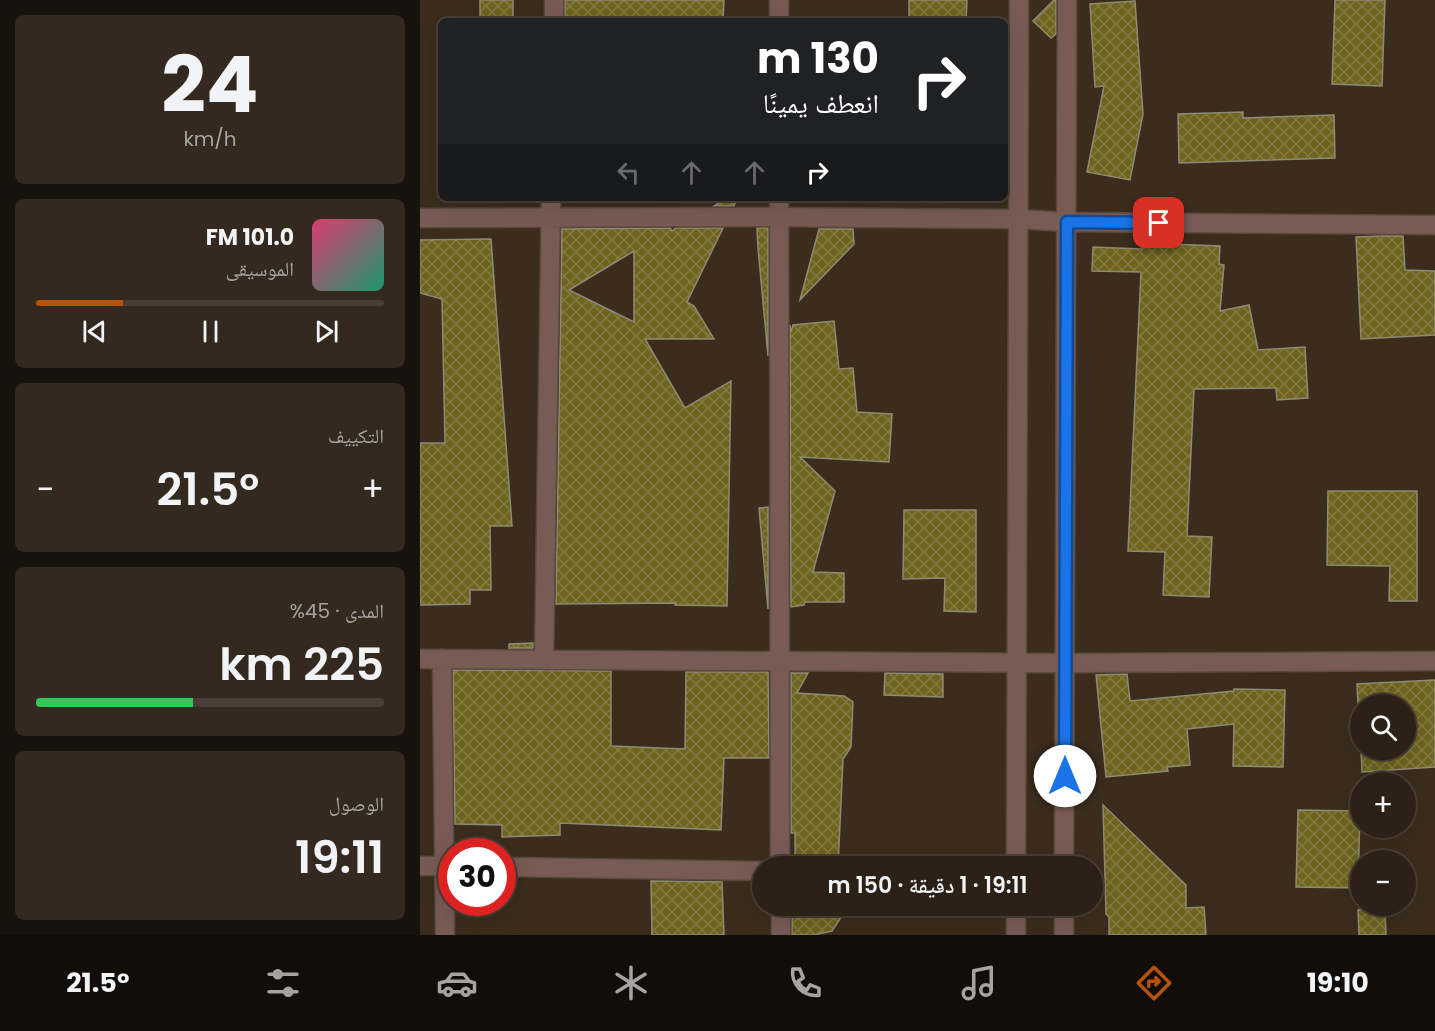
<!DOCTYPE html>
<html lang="ar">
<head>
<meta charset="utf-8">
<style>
	body { margin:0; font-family:Poppins,"Noto Naskh Arabic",sans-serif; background:#34291f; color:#f1f3f6; direction:rtl; height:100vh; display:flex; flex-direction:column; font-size:22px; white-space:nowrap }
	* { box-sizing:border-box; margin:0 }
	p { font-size:20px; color:#a6a3a1 }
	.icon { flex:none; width:33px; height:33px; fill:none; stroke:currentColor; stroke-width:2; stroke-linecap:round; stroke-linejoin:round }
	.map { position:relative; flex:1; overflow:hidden; direction:ltr }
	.sheet { display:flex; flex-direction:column; gap:15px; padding:15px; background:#18120c; width:420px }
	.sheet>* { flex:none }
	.top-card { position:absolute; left:18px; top:18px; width:570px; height:183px; border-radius:9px; box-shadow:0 6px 24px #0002,0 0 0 2px #483e35; direction:rtl; background:#202124; color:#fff; overflow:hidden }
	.fabs { position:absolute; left:930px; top:694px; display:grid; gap:12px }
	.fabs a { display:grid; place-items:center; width:66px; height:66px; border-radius:50%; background:#2c2116; box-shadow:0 6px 24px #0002,0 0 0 2px #483e35; font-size:30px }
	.speed { position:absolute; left:18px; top:838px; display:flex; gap:12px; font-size:30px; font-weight:700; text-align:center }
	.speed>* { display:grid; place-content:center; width:78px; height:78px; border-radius:50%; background:#2c2116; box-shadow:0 6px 24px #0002,0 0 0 2px #483e35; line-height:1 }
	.speed .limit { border:9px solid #d22; background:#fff; color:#111 }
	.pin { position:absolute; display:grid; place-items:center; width:51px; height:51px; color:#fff; margin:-26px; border-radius:12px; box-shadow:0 3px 9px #0006 }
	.me { position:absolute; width:66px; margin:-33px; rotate:0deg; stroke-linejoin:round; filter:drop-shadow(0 0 4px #0008) }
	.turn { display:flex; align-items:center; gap:21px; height:126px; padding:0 30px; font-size:27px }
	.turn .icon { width:78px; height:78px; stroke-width:2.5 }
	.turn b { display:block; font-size:42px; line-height:51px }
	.lanes { display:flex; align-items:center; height:57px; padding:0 30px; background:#0003; justify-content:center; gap:30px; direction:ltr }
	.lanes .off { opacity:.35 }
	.big { font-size:45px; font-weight:600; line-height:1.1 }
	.sheet .card { flex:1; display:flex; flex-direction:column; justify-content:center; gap:9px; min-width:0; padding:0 21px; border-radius:9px; background:#34291f }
	.sheet .dial { align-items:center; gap:0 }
	.dial b { font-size:78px; line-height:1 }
	.song { display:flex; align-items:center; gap:18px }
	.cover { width:72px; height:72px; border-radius:9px; background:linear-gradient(135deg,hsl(340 70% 55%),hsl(160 70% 35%)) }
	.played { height:6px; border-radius:3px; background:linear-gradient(90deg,#b45309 25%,#483e35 25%) }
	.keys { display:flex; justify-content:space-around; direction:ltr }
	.heat { display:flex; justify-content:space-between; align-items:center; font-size:33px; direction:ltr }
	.charge { height:9px; border-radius:4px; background:linear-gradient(90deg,#34c759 45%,#483e35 0) }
	.trip { position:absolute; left:332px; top:856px; width:351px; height:60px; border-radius:30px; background:#2c2116; box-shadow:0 6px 24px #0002,0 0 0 2px #483e35; font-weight:600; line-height:60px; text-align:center; direction:rtl }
	.menu { display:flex; height:96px; justify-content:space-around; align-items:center; background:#120d09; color:#a6a3a1 }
	.menu .icon { width:42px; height:42px }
	.menu .selected { color:#b45309 }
	.menu b { font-size:27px; color:#f1f3f6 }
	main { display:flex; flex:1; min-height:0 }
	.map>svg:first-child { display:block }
</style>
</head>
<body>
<main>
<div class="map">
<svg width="1015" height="935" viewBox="0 0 1015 935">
	<defs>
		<pattern id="building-cross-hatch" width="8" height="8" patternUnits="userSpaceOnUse" patternTransform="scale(1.5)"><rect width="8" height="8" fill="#6e631f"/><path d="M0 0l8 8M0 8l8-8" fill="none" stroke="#837a3f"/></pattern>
	</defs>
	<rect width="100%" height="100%" fill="#3b2c1d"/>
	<path fill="url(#building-cross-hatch)" stroke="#8e8b74" stroke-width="1.5" fill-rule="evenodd" d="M 60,0 L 93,0 L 93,21 L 60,21 Z
		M 145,0 L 304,0 L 303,21 L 145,21 Z
		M 489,0 L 547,0 L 546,21 L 489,21 Z
		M 634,0 L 636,1 L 636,34 L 631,38 L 613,21 Z
		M 915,0 L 965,0 L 962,86 L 912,84 Z
		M 715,1 L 723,114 L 710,180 L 667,172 L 684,86 L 675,87 L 670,4 Z
		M 823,112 L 823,118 L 914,115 L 915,158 L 759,163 L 758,114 Z
		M 307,198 L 317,198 L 314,206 L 294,206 Z
		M 250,228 L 252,231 L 256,228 L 303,228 L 267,302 L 274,306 L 294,339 L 225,339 L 265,408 L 311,381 L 307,606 L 255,605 L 256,603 L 136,604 L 142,229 ZM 214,251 L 214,322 L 149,290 Z
		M 337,228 L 348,228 L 348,356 L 338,248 Z
		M 399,229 L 433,229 L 434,244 L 380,300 Z
		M 963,236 L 983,236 L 985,270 L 1015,271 L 1015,335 L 941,339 L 936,237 Z
		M 71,239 L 92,526 L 70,526 L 71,590 L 50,590 L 50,604 L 0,605 L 0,443 L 25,443 L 22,299 L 0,293 L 0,240 Z
		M 723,243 L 800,246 L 799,264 L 804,265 L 800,311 L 829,305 L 838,350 L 885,347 L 888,398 L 857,400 L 856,388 L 774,389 L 767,536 L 792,537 L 789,597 L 743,595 L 745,552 L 708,551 L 721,272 L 672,271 L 673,247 L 722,249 Z
		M 414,321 L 419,369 L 433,368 L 437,412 L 472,414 L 469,462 L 380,457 L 415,491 L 393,572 L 424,573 L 424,602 L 385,602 L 384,605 L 371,607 L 370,325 L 371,332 L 373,325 Z
		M 908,491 L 997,491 L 997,601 L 969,601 L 970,566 L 907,565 Z
		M 348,507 L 348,609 L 339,508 Z
		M 484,510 L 556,510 L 556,612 L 524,611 L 525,578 L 483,579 Z
		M 113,643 L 113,648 L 89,648 L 89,644 Z
		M 33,670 L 191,671 L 191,746 L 265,749 L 266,672 L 348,672 L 349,758 L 304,758 L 301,830 L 140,823 L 140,835 L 82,837 L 82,825 L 35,824 Z
		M 371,673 L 388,673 L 377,693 L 424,696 L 433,702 L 431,747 L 423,759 L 418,867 L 371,867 L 371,864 L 375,864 L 375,833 L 371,833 Z
		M 465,673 L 523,674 L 523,697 L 464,695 Z
		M 707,674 L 710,701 L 814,691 L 814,689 L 865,690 L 863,767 L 813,766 L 814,724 L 767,729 L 770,765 L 747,767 L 748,771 L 686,777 L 676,675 Z
		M 1015,680 L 1015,767 L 942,772 L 941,750 L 986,750 L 986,705 L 938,705 L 937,684 Z
		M 683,805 L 766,885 L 766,908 L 784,907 L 786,935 L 689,935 L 689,917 L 686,914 Z
		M 878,810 L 940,811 L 938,888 L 876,887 Z
		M 231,881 L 302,882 L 304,935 L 232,935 Z
		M 372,906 L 424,906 L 425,911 L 412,931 L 394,935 L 372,935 Z
		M 965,908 L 966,935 L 939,935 L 938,910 Z"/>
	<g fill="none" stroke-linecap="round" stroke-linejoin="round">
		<g stroke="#594a3c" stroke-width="21">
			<path id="minor" d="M 359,0 L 359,21
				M 134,21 L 134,0
				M 359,198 L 360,867
				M 0,218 L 333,217 L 598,219 L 647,222 L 1015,225
				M 0,659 L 645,663 L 1015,661
				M 22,659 L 25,935
				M 124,660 L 131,198
				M 0,866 L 32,866
				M 82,867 L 342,871
				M 596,867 L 599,0
				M 644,867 L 647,0
				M 361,906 L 361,935
				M 596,935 L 596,906
				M 644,935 L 644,906"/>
		</g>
		<use href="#minor" stroke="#785b55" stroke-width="18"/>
	</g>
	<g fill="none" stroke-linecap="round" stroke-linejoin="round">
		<g stroke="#114b97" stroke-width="15">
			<path id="route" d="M 645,776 L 647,222 L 739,223"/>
		</g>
		<use href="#route" stroke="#1a73e8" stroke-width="10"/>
	</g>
</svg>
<div class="fabs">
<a><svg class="icon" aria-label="search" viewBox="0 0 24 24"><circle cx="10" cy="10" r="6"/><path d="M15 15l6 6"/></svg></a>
<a>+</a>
<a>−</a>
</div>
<div class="speed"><div class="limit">30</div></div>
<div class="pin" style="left:739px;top:223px;background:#d93025"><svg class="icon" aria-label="arrive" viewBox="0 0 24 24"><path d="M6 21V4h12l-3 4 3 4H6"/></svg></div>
<svg class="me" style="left:645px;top:776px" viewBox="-20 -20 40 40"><circle r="19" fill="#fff"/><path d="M0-13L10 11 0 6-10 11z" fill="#1a73e8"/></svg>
<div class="trip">19:11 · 1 دقيقة · 150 m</div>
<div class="top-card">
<div class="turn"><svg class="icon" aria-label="right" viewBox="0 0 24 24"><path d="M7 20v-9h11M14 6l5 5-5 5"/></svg><div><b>130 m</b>انعطف يمينًا</div></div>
<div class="lanes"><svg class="icon off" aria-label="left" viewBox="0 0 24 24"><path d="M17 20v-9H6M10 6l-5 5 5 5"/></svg><svg class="icon off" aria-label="ahead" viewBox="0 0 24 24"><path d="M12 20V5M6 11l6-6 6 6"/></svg><svg class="icon off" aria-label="ahead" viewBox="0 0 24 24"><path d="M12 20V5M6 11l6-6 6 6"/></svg><svg class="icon" aria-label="right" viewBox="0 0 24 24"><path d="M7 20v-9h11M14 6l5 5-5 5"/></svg></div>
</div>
</div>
<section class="sheet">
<div class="card dial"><b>24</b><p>km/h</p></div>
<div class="card">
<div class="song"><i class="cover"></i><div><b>101.0 FM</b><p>الموسيقى</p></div></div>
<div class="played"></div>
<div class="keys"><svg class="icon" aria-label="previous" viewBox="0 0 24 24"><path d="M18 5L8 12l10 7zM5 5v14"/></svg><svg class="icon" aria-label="pause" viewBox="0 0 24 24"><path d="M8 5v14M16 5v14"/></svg><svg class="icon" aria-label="next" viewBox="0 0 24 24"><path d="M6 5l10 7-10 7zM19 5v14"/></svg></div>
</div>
<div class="card"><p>التكييف</p>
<div class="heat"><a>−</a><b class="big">21.5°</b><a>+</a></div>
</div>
<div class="card"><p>المدى · 45%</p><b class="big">225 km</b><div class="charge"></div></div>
<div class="card"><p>الوصول</p><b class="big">19:11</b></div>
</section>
</main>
<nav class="menu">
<b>19:10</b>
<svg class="icon selected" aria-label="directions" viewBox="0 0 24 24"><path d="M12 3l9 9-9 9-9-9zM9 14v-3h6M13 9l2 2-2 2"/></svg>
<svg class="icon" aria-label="music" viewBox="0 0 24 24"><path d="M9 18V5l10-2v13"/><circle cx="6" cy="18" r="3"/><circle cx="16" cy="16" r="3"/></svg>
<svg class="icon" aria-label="phone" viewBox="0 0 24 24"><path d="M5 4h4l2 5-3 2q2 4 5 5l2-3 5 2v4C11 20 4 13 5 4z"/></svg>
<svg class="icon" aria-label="climate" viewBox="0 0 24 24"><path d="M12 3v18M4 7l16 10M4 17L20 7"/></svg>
<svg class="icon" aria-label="car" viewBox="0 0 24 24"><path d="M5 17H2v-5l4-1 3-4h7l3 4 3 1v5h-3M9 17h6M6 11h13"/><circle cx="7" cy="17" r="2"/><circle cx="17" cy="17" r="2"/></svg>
<svg class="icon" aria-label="filters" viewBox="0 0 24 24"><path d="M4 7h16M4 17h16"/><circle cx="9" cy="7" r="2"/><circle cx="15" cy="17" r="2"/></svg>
<b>21.5°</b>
</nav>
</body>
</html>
